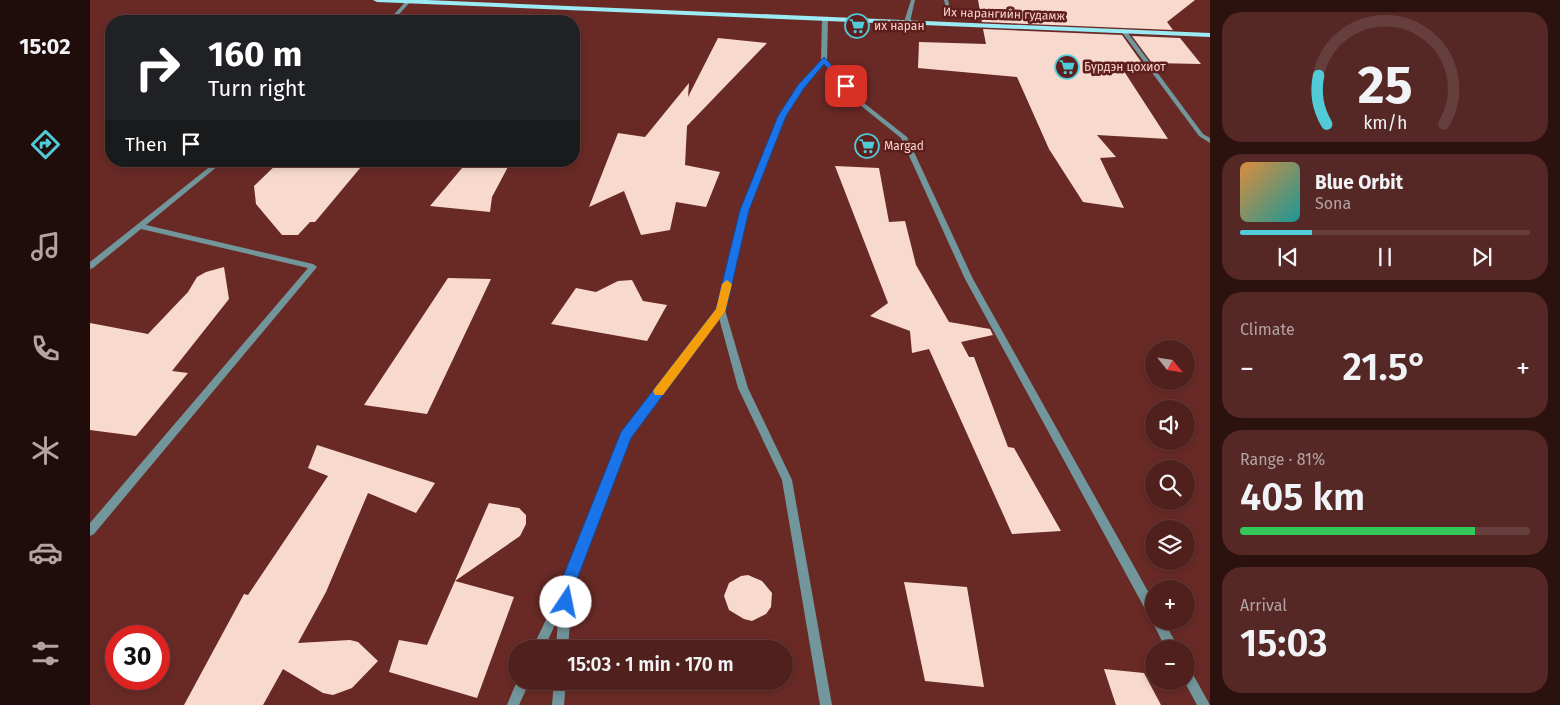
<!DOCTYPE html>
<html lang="en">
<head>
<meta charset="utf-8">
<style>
	body { margin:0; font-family:"Fira Sans",sans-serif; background:#552825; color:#f1f3f6; height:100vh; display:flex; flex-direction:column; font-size:19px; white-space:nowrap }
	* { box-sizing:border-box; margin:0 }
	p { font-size:16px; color:#b3a3a3 }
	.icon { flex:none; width:28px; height:28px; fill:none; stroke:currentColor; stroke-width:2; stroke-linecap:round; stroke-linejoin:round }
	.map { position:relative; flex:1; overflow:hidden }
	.side { display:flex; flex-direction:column; gap:12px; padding:12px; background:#2b120f; width:350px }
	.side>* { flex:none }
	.banner { position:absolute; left:15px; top:15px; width:475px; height:152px; border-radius:20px; box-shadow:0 2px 8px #0003,0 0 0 1px #663e3b; background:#202124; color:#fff; overflow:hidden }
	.needle { width:32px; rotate:120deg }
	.fabs { position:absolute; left:1055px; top:340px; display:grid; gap:10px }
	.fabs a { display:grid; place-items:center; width:50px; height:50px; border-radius:50%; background:#4f201c; box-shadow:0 2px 8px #0003,0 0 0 1px #663e3b; font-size:25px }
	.speed { position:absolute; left:15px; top:625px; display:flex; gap:10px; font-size:25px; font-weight:700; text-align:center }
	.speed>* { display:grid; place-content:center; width:65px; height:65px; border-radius:50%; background:#4f201c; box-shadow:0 2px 8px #0003,0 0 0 1px #663e3b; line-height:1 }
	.speed .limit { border:8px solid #d22; background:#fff; color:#111 }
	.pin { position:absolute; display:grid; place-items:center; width:42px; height:42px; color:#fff; margin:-21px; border-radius:10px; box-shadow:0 2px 8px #0006 }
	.me { position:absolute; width:55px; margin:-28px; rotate:11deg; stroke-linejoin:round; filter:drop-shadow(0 0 4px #0008) }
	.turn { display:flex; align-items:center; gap:18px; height:105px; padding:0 20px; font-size:22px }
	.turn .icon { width:65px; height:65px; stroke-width:2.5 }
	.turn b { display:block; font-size:35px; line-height:42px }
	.then { display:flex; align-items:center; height:48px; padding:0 20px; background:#0003; gap:10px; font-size:19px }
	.big { font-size:38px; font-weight:600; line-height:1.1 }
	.side .tile { flex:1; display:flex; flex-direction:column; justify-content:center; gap:8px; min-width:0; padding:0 18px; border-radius:20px; background:#552825 }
	.side .dial { align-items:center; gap:0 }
	.dial svg { height:130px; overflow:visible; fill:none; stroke:#663e3b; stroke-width:7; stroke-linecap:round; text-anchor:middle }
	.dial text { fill:#f1f3f6; stroke:none }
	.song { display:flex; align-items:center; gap:15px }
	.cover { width:60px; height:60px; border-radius:8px; background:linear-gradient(135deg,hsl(30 70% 55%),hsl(180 70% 35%)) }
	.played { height:5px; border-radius:2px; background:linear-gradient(90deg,#52cbd9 25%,#663e3b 25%) }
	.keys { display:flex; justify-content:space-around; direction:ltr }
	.heat { display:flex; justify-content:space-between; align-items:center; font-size:28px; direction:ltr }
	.charge { height:8px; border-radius:4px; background:linear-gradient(90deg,#34c759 81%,#663e3b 0) }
	.trip { position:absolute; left:418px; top:640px; width:285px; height:50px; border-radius:25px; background:#4f201c; box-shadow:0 2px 8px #0003,0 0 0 1px #663e3b; font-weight:600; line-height:50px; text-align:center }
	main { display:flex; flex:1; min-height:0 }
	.dock { display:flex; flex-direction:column; width:90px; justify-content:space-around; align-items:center; background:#200d0b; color:#b3a3a3 }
	.dock .icon { width:35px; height:35px }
	.dock .on { color:#52cbd9 }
	.dock b { font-size:22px; color:#f1f3f6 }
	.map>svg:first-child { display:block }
</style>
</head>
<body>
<main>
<nav class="dock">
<b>15:02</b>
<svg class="icon on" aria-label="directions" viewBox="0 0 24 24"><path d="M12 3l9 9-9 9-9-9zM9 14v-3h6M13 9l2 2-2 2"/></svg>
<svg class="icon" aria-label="music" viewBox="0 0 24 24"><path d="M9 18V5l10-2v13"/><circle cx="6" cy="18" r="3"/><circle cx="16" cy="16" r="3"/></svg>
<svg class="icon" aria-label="phone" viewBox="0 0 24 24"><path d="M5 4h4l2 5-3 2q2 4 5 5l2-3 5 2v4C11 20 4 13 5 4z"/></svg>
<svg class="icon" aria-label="climate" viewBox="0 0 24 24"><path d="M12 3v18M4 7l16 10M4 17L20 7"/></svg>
<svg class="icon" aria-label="car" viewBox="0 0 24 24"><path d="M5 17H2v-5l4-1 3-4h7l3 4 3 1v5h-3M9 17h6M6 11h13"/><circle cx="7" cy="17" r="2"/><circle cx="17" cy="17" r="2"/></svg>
<svg class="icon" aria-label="filters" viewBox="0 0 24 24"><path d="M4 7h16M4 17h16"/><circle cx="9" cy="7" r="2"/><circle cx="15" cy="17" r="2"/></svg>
</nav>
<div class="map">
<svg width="1120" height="705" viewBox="0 0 1120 705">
	<rect width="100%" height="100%" fill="#692a26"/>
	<path fill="#f7dacd" d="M 888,0 L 1105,0 L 1077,22 L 1083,30 L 892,22 Z
		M 893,29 L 1032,35 L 1052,63 L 1028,62 L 1078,139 L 1007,135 L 1026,157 L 1010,158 L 1034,208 L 993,202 L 959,149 L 927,77 L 828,68 L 829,42 L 896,44 Z
		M 1042,36 L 1090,38 L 1111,64 L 1062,63 Z
		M 628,38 L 677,43 L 597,126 L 595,165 L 630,172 L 616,207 L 586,202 L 580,230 L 551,235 L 534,191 L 499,207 L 528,133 L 555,137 L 599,83 L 598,97 Z
		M 190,161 L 276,161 L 225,222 L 220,222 L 208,235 L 192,235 L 166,204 L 164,186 Z
		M 378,161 L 421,161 L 402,197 L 400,212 L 340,206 Z
		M 745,166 L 789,168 L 799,222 L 815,221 L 826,265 L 859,322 L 900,329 L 903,335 L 871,342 L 879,357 L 884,357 L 918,447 L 924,448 L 971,531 L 922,534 L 839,349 L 822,353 L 820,331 L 780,316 L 798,303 Z
		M 134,267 L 139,299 L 82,371 L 98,373 L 46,436 L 0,430 L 0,323 L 58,334 L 98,292 L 107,277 L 116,272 Z
		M 358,278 L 401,279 L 337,414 L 274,405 Z
		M 542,280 L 553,301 L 577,305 L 557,341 L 461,324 L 486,288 L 506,292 L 528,281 Z
		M 227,445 L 345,483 L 326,513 L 278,493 L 236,592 L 208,643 L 260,640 L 268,642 L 288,661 L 262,688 L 243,695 L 233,693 L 193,669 L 173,705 L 94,705 L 154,594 L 158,595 L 238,476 L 218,468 Z
		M 399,503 L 429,508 L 436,515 L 436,524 L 430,536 L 365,581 L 424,597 L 387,698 L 299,672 L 309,640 L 337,645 Z
		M 658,575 L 672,581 L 682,593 L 681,607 L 676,614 L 662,621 L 654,619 L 639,610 L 634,596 L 639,583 L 651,576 Z
		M 814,582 L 877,587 L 894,687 L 835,681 Z
		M 1014,669 L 1054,673 L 1071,705 L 1026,705 Z"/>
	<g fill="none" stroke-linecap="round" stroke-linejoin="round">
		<path fill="#71969b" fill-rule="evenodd" d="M 317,0 L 321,1 L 303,21 L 298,21 Z
			M 821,0 L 825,0 L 820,22 L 817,24 L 814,22 Z
			M 854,0 L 858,0 L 860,9 L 856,8 Z
			M 735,17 L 738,19 L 737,60 L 769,99 L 817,137 L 883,279 L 1064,602 L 1064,621 L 1074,621 L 1089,649 L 1076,649 L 1064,625 L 1063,619 L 1060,618 L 875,279 L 811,138 L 765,101 L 734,63 L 713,87 L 695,116 L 659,210 L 635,310 L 658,388 L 702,480 L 742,705 L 730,705 L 692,480 L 648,388 L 629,318 L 540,438 L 480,592 L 482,595 L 478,649 L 466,649 L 468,618 L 454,649 L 442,649 L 472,586 L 533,433 L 627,309 L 651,210 L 689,116 L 709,85 L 731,60 L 732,19 Z
			M 1031,29 L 1035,29 L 1113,134 L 1120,138 L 1120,143 L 1109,136 L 1031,31 Z
			M 127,161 L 134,161 L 56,225 L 223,264 L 227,267 L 4,534 L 0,536 L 0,523 L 218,268 L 51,229 L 3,268 L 0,269 L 0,262 Z
			M 1096,667 L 1100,669 L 1120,705 L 1107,705 L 1094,681 L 1096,681 Z
			M 427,681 L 440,681 L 429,705 L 417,705 Z
			M 464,681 L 476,681 L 474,705 L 462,705 Z"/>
		<path fill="#9bebf5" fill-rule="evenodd" d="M 283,0 L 337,0 L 1120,33 L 1120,37 L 287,2 Z"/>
	</g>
	<path fill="#1a73e8" stroke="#114b97" d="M 734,57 L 760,86 L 754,88 L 734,64 L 714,88 L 696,116 L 659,210 L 636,310 L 541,438 L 484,587 L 481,607 L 476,609 L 470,607 L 468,602 L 469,587 L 531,432 L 626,309 L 650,210 L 688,116 L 708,85 Z"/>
	<path fill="#f59e0b" d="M 637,280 L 642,284 L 635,312 L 573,395 L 565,395 L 563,391 L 565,388 L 626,309 L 632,284 Z"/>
	<defs>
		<g id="supermarket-ring" transform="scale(1.25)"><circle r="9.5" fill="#5d1e1c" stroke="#52cbd9" stroke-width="1.5"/><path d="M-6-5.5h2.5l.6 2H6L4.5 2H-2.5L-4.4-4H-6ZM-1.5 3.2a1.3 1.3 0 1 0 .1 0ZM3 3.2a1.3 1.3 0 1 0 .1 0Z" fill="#52cbd9"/></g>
	</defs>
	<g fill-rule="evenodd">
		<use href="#supermarket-ring" x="767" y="26"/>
		<use href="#supermarket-ring" x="977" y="67"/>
		<use href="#supermarket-ring" x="777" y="146"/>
	</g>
	<g text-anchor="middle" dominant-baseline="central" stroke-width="5" stroke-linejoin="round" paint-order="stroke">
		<g font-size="12" fill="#fad2cd" stroke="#5d1e1c">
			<text transform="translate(914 14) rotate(2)">Их нарангийн гудамж</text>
		</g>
		<g font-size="12" fill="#fad2cd" stroke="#5d1e1c" text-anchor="start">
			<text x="784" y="26">их наран</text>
			<text x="994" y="67">Бүрдэн цохиот</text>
			<text x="794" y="146">Margad</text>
		</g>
	</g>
</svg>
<div class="fabs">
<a><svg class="needle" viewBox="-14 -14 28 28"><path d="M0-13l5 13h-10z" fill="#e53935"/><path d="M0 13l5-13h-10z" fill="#b3a3a3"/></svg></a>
<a><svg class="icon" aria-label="sound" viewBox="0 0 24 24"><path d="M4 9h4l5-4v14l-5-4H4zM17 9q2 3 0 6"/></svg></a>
<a><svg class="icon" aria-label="search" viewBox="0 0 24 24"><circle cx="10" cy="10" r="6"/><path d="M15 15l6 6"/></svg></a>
<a><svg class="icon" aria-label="layers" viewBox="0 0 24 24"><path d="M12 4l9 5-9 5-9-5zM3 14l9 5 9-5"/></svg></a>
<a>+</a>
<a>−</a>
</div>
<div class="speed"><div class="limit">30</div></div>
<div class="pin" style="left:756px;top:86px;background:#d93025"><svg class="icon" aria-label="arrive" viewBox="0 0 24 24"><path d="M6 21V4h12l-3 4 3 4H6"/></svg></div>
<svg class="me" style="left:476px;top:602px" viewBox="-20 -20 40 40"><circle r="19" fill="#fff"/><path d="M0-13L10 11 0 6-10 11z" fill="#1a73e8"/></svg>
<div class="trip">15:03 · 1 min · 170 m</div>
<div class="banner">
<div class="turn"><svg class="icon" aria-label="right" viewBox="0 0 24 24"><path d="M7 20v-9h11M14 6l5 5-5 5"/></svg><div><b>160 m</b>Turn right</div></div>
<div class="then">Then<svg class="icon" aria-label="arrive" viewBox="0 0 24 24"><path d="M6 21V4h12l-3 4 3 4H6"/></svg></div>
</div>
</div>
<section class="side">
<div class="tile dial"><svg viewBox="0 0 100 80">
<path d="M14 69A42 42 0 1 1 86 69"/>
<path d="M14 69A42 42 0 0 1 9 39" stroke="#52cbd9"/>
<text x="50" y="56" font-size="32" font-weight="700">25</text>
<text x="50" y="72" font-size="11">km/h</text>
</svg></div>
<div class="tile">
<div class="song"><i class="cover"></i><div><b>Blue Orbit</b><p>Sona</p></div></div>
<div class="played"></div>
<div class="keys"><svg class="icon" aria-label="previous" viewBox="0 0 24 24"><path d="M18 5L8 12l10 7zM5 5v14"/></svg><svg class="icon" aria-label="pause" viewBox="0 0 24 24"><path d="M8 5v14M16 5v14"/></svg><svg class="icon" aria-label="next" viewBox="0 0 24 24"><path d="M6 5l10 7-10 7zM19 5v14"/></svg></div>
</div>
<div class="tile"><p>Climate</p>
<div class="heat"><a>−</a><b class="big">21.5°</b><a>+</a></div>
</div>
<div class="tile"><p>Range · 81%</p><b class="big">405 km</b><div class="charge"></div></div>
<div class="tile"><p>Arrival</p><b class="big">15:03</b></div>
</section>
</main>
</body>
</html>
